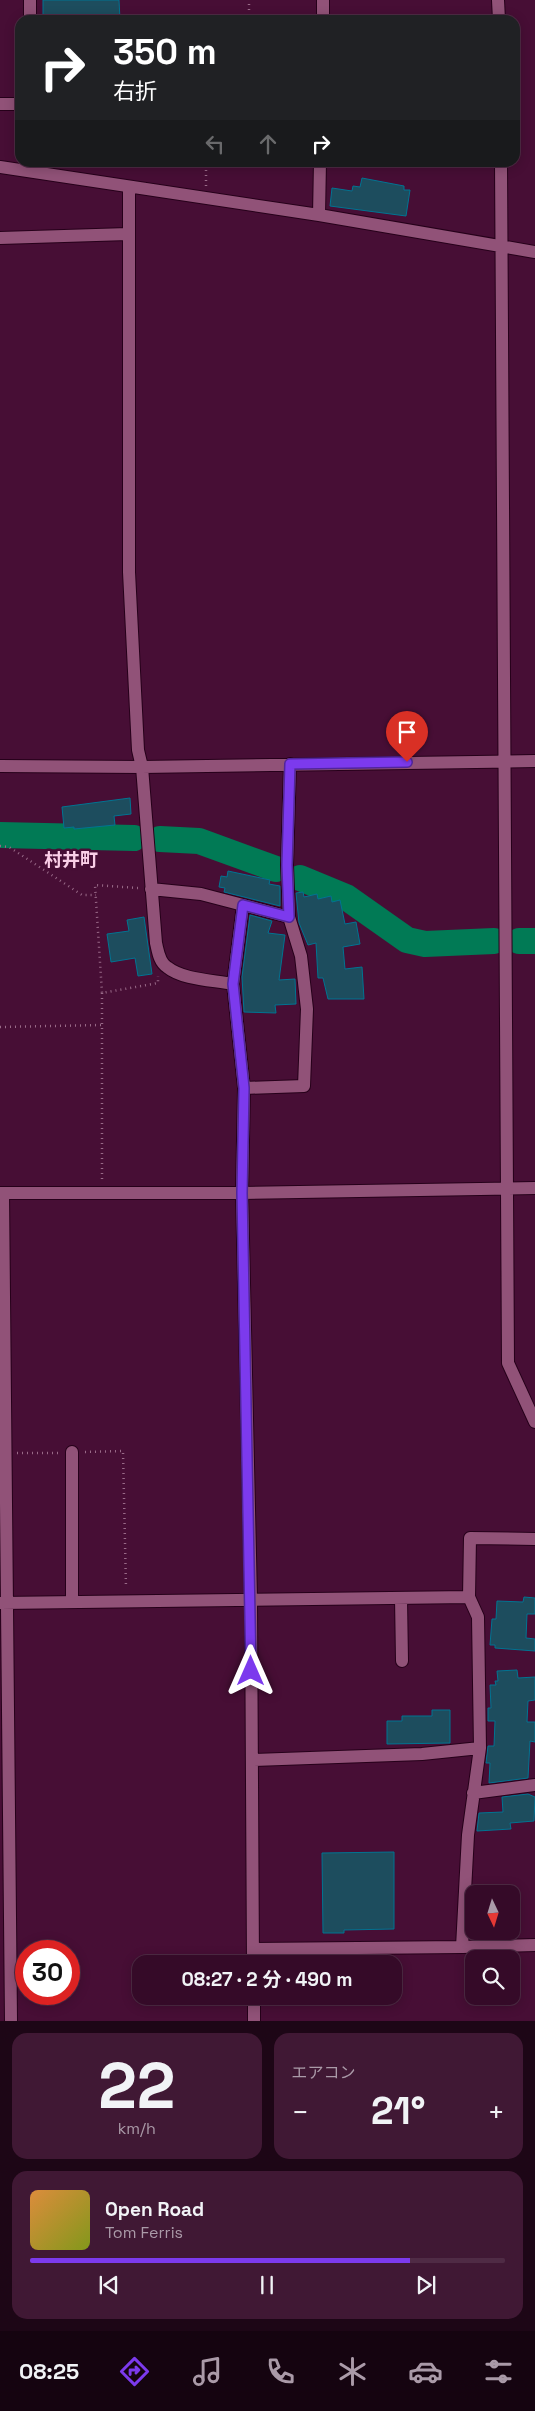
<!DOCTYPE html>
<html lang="ja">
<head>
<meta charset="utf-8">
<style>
	body { margin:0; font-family:"Space Grotesk","Noto Sans JP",sans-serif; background:#401834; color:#f1f3f6; height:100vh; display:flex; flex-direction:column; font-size:19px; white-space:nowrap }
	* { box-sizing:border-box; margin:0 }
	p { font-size:16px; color:#aa9aa8 }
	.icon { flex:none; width:28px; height:28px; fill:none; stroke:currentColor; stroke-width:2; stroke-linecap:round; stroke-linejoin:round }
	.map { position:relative; height:2021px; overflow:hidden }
	.side { display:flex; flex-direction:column; gap:12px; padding:12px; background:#1d0616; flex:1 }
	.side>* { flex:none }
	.banner { position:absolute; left:15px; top:15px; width:505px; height:152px; border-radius:15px; box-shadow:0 2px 12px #0003,0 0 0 1px #4f2b45; background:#202124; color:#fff; overflow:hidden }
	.needle { width:32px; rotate:176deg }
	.fabs { position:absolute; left:465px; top:1885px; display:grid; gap:10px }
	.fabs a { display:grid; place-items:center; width:55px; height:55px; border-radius:10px; background:#350a28; box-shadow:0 2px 12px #0003,0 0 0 1px #4f2b45; font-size:25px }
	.speed { position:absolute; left:15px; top:1940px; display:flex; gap:10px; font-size:25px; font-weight:700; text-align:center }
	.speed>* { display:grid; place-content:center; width:65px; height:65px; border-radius:50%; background:#350a28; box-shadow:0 2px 12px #0003,0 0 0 1px #4f2b45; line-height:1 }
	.speed .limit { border:8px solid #d22; background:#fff; color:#111 }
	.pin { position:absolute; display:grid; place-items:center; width:42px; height:42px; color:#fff; margin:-51px -21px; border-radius:50% 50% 50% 0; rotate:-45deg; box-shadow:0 0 5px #0007 }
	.pin .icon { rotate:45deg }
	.me { position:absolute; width:55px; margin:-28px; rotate:0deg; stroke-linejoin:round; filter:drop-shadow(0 0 4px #0008) }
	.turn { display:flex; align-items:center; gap:18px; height:105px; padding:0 15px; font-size:22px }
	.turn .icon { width:65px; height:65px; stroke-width:2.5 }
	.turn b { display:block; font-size:35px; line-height:42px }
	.lanes { display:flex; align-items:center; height:48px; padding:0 15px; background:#0003; justify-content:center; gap:25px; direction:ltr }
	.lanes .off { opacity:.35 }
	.big { font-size:38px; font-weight:700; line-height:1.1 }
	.side .card { flex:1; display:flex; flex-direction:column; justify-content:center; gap:8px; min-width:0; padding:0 18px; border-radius:15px; background:#401834 }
	.side .dial { align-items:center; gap:0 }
	.dial b { font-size:65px; line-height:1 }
	.song { display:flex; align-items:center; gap:15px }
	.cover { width:60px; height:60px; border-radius:8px; background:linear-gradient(135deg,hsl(30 70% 55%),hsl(70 70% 35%)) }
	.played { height:5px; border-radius:2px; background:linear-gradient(90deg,#7c3aed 80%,#4f2b45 80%) }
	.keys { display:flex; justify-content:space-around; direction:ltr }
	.heat { display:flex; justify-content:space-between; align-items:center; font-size:28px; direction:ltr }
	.side .tiles { flex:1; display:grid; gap:12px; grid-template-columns:1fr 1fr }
	.card:last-child { grid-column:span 2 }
	.trip { position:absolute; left:132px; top:1955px; width:270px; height:50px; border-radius:15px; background:#350a28; box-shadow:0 2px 12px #0003,0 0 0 1px #4f2b45; font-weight:700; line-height:50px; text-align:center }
	.tabs { display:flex; height:80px; justify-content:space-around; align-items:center; background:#150410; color:#aa9aa8 }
	.tabs .icon { width:35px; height:35px }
	.tabs .selected { color:#7c3aed }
	.tabs b { font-size:22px; color:#f1f3f6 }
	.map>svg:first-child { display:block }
</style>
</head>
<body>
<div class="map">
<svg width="535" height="2021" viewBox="0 0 535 2021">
	<rect width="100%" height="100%" fill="#470e35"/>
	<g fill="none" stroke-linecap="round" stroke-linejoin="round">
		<path stroke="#017a55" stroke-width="26" d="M 0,835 L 134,838
			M 160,839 L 199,841 L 276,869
			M 300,878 L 346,897 L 407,940 L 425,944 L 494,941
			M 519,941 L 535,941"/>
	</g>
	<path fill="#1d4d5e" stroke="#017492" d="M 43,0 L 119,0 L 120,20 L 43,20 Z
		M 362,178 L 404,186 L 404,190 L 410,190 L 406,216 L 330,206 L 332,188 L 352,191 L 353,186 L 360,187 Z
		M 130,798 L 131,814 L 114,816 L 115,825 L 74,829 L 74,827 L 64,828 L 62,807 Z
		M 228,871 L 270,880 L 269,884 L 280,886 L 280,906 L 224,892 L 225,888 L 219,887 L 221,876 L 227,877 Z
		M 303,892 L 304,897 L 317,894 L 318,899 L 331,896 L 332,902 L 340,900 L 345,924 L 356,922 L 360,944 L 343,947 L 345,969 L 362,967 L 364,999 L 328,999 L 323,978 L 318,978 L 316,943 L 308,945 L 299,923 L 296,893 Z
		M 250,915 L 272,921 L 268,933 L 285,935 L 279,980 L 295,979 L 296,1004 L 275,1005 L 276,1013 L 244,1012 L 242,977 Z
		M 144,917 L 152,974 L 138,976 L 135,958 L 111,962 L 107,934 L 129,931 L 127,920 Z
		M 524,1597 L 535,1598 L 535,1614 L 527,1614 L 526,1638 L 535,1639 L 535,1651 L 495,1648 L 495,1645 L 490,1645 L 492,1619 L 496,1619 L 497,1601 L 523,1602 Z
		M 517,1670 L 518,1678 L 535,1677 L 535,1700 L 528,1701 L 527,1722 L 535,1722 L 535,1742 L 530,1741 L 528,1778 L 489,1783 L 490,1763 L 486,1763 L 488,1746 L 494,1746 L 495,1721 L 488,1721 L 488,1708 L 491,1708 L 490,1685 L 496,1685 L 495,1681 L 498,1681 L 497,1671 Z
		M 432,1710 L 450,1710 L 450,1743 L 387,1744 L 387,1721 L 402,1721 L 402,1716 L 432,1716 Z
		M 528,1794 L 535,1797 L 534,1821 L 510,1823 L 511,1829 L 477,1831 L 479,1813 L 503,1812 L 502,1797 Z
		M 394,1852 L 394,1929 L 344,1930 L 344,1933 L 323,1933 L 322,1853 Z"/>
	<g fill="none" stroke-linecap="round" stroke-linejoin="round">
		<g stroke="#26001a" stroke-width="14">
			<path id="minor" d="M 30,0 L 30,20
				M 498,0 L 499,20
				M 323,20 L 323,0
				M 0,104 L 20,104
				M 501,162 L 508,1363 L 535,1422
				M 0,167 L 319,215 L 535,252
				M 129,187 L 129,572 L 138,750 L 142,767 L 156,943 C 158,951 159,962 167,967 C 183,980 213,980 233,984 L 244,1088 L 242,1193 L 251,1600 L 253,1964
				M 319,215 L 320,162
				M 0,238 L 128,234
				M 0,766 L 142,767 L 535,761
				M 151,889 L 201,894 L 289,917 L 301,956 L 307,1009 L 304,1086 L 244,1088
				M 289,917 L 287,865 L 290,764
				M 233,984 L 243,905
				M 0,1193 L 242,1193 L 535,1188
				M 3,1193 L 11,2021
				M 401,1598 L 402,1661
				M 72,1602 L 72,1452
				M 1,1603 L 469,1597
				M 252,1760 L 422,1754 L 480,1748
				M 473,1793 L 535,1785
				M 462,1947 L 535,1945
				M 253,1949 L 462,1947 L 468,1835 L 480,1748 L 478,1617 L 469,1597 L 470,1538 L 535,1539
				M 254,1996 L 254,2021"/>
		</g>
		<path stroke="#996a88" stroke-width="2.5" stroke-dasharray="1 4" stroke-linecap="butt" d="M 249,20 L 249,0
			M 206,186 L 206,162
			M 0,846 L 9,847 L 82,895 L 96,895
			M 138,888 L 95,885 L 102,993 L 158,983 L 158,976
			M 102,993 L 102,1179
			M 0,1027 L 102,1025
			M 85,1452 L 123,1451 L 126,1588
			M 17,1453 L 59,1453"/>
		<use href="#minor" stroke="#915278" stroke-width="12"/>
	</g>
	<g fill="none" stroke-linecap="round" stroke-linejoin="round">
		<g stroke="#51269a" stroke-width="12">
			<path id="route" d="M 251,1671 L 242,1193 L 244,1088 L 233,984 L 243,905 L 289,917 L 287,865 L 290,764 L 407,762"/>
		</g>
		<use href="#route" stroke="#7c3aed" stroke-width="9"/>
	</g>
	<g text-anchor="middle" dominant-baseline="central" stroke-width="5" stroke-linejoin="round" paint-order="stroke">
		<g font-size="18" font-weight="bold" fill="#facfe7" stroke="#470e35">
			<text x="71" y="859">村井町</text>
		</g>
	</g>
</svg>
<div class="fabs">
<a><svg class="needle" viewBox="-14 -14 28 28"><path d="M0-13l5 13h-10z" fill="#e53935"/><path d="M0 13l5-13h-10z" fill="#aa9aa8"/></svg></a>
<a><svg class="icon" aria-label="search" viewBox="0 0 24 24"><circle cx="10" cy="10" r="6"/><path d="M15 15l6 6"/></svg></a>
</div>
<div class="speed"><div class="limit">30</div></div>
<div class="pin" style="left:407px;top:762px;background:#d93025"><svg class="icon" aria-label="arrive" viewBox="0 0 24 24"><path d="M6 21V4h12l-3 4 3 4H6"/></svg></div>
<svg class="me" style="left:251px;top:1671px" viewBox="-20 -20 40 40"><path d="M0-17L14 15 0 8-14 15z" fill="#7c3aed" stroke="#fff" stroke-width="4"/></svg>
<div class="trip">08:27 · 2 分 · 490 m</div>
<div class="banner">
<div class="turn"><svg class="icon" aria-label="right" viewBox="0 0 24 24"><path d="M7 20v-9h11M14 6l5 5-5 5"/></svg><div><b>350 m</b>右折</div></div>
<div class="lanes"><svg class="icon off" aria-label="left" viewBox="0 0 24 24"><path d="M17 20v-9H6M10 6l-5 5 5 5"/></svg><svg class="icon off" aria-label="ahead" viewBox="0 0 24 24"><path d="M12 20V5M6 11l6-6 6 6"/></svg><svg class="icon" aria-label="right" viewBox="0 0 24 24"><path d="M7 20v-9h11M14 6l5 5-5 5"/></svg></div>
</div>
</div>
<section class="side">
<div class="tiles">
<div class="card dial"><b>22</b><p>km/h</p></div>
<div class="card"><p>エアコン</p>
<div class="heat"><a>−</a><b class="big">21°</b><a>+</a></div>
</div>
<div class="card">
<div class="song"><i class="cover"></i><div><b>Open Road</b><p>Tom Ferris</p></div></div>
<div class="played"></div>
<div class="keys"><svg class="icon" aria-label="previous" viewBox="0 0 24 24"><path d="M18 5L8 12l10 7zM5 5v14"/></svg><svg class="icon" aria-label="pause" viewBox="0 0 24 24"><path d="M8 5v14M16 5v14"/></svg><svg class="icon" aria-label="next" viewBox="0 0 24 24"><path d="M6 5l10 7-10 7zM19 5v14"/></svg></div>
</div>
</div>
</section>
<nav class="tabs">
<b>08:25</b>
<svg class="icon selected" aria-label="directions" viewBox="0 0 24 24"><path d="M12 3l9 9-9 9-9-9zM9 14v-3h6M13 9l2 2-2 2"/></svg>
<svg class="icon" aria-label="music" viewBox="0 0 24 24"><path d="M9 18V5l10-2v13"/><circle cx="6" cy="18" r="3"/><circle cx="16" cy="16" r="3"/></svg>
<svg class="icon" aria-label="phone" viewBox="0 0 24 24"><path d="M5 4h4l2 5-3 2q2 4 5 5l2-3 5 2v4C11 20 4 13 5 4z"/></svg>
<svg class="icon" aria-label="climate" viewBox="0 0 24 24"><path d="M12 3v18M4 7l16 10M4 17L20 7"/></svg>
<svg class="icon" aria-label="car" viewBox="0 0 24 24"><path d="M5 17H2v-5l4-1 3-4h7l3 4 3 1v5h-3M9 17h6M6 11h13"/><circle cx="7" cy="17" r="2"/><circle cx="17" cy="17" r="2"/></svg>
<svg class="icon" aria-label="filters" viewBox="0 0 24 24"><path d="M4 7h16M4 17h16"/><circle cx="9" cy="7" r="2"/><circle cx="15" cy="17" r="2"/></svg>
</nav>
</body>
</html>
